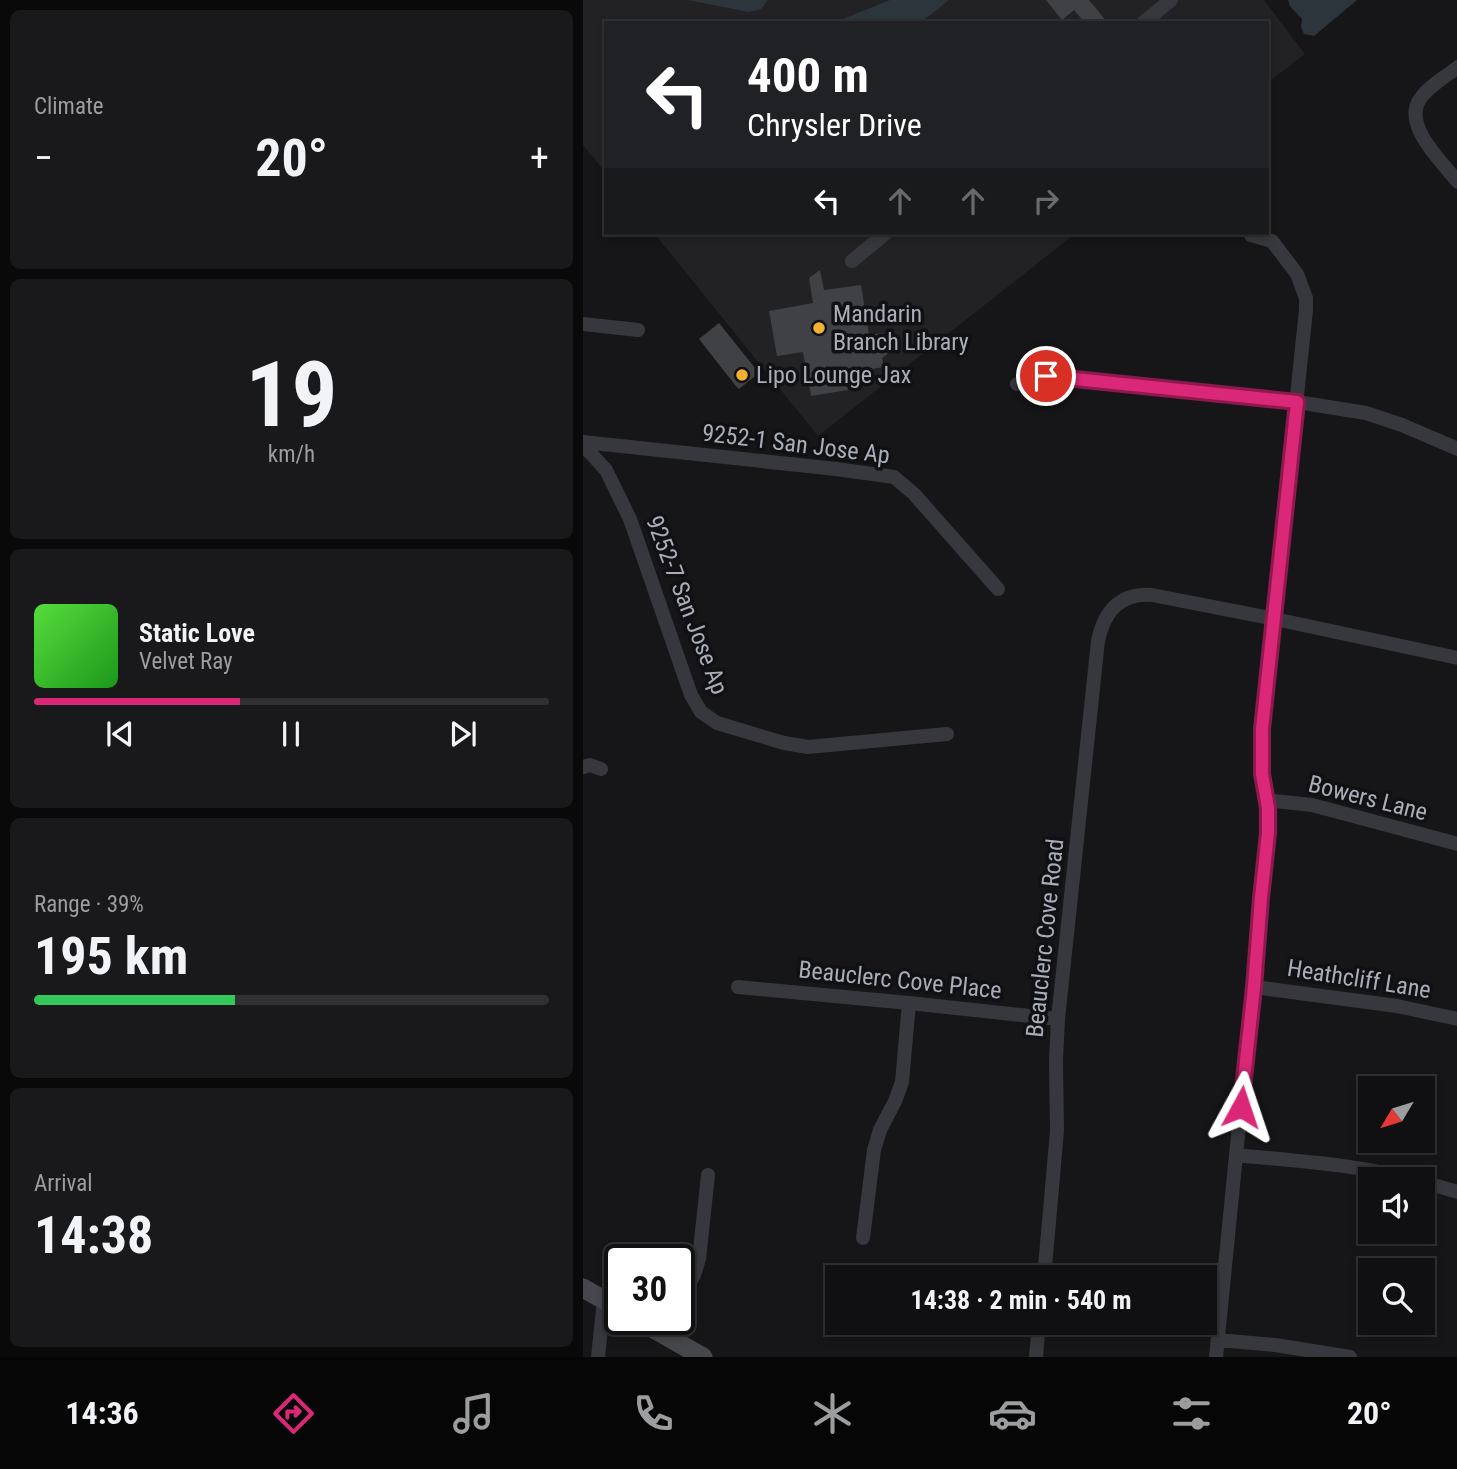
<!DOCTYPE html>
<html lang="en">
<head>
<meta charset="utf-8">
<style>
	body { margin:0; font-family:"Roboto Condensed",sans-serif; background:#19191b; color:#f1f3f6; height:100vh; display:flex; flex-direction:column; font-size:26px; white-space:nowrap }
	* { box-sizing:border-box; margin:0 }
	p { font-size:23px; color:#9c9d9f }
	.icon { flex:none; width:38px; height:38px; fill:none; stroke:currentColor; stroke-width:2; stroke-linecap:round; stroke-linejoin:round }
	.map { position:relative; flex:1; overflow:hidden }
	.side { display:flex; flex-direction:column; gap:10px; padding:10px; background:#09090a; width:583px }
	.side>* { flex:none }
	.hud { position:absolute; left:21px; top:21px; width:665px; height:214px; border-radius:0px; box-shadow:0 4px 10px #0003,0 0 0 2px #303032; background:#202124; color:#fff; overflow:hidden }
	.needle { width:46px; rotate:232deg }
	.controls { position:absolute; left:775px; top:1076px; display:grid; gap:14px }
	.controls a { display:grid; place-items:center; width:77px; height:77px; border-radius:0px; background:#101012; box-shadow:0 4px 10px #0003,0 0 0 2px #303032; font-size:35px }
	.speed { position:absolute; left:21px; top:1244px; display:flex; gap:14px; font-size:35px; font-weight:700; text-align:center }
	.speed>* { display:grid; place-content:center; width:91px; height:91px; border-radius:50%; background:#101012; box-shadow:0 4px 10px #0003,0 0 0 2px #303032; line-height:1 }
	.speed .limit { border:4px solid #111; border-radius:10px; background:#fff; color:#111 }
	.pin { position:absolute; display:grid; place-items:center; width:60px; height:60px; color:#fff; margin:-30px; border:4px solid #fff; border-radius:50%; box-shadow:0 2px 7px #0007 }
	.me { position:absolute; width:77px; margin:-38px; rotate:5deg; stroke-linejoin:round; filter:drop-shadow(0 0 5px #0008) }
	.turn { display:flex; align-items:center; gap:24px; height:147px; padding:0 28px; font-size:32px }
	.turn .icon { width:91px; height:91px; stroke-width:2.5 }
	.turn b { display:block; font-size:49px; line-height:60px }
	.lanes { display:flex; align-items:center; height:66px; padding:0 28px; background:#0003; justify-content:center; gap:35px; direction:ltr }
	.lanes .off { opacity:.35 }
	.big { font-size:52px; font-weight:700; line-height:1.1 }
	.side .card { flex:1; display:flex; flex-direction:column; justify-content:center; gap:10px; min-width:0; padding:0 24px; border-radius:10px; background:#19191b }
	.side .dial { align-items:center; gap:0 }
	.dial b { font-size:91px; line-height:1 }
	.song { display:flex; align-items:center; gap:21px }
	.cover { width:84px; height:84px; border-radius:10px; background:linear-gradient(135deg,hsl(110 70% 55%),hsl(120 70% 35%)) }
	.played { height:7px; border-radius:4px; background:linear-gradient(90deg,#db2777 40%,#303032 40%) }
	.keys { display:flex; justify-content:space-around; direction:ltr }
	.heat { display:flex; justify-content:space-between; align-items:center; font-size:38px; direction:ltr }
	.charge { height:10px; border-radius:5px; background:linear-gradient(90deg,#34c759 39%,#303032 0) }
	.trip { position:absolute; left:242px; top:1265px; width:392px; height:70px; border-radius:0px; background:#101012; box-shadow:0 4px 10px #0003,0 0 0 2px #303032; font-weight:700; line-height:70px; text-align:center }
	.tab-bar { display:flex; height:112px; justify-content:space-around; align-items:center; background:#060607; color:#9c9d9f }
	.tab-bar .icon { width:49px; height:49px }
	.tab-bar .current { color:#db2777 }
	.tab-bar b { font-size:32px; color:#f1f3f6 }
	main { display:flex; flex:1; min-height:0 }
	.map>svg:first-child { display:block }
</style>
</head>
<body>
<main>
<section class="side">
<div class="card"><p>Climate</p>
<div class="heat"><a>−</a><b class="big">20°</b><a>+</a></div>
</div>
<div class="card dial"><b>19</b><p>km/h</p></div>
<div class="card">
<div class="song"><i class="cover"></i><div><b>Static Love</b><p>Velvet Ray</p></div></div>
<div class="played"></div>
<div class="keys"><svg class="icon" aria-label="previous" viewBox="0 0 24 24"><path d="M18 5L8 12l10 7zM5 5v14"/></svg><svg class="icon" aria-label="pause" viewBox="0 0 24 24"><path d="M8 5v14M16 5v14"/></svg><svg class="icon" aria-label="next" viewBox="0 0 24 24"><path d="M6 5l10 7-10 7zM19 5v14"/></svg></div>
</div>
<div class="card"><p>Range · 39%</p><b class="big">195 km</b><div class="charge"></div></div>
<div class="card"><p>Arrival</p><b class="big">14:38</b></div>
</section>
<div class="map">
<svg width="875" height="1357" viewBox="0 0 875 1357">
	<rect width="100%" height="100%" fill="#161618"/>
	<path fill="#222225" d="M 0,0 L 681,0 L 722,54 L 684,83 L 684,23 L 23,23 L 23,173 L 0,145 Z
		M 71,233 L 493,233 L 235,436 Z"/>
	<path fill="#2c353c" d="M 105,0 L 185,0 L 178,9 L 166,12 Z
		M 307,0 L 366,0 L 337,23 L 250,23 Z
		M 705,0 L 774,0 L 731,36 L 721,34 L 718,27 L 719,19 L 707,6 Z"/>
	<path fill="#404145" d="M 463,0 L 506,0 L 525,23 L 502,23 L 491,10 L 479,20 Z
		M 237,270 L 241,290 L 278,285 L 286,335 L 300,333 L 312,348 L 299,358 L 301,367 L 262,373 L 265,390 L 228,396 L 220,352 L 194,356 L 186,311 L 230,303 L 226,278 Z
		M 136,323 L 176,373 L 156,389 L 152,385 L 116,339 Z"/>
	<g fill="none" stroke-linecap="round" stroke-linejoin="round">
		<path stroke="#37383d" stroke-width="14" d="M 560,23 L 588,0
			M 875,67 C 862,77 846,86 837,99 C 819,125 859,162 875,182
			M 269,261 L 303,233
			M 0,324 L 55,330
			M 434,384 L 463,376 L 714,402 L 783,413 L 819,425 L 875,449
			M 0,442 L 253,469 L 311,477 L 331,494 L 415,589
			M 0,445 L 23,470 L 47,519 L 108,695 L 118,712 L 134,723 L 201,743 L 225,747 L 364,734
			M 0,767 L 7,765 L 18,769
			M 683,800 L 729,805 L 875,844
			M 155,987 L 326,1003 L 475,1019
			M 671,987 L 814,1006 L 875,1019
			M 653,1155 C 712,1161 773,1164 830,1180
			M 840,1182 L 875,1192
			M 280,1238 L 291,1150 L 297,1130 L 312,1101 L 319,1082 L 326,1003
			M 461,1278 L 474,1131 L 473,1060 L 475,1019 L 515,641 C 521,612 536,593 569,595 L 692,619 L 875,658
			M 96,1301 L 111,1275 L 116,1259 L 125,1175
			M 78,1333 L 85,1320
			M 635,1340 L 692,1345 L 767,1357
			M 15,1357 L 21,1300
			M 453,1357 L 456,1323
			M 633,1357 L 685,833 L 685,808 L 679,773 L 679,729 L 723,310 L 723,298 L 714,274 L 689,241 L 668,235"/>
		<path stroke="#45474d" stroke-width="19" d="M 0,1288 L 37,1309
			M 55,1320 L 120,1357"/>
	</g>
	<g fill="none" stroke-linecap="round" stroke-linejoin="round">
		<g stroke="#8e194d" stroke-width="18">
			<path id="route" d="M 463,376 L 714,402 L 679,729 L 679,774 L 685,808 L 685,833 L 678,898 L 671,987 L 658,1107"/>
		</g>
		<use href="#route" stroke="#db2777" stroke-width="12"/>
	</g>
	<g fill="#f2b134" stroke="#111113" stroke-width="2.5">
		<circle cx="236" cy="328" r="7"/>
		<circle cx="159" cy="375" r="7"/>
	</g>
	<g text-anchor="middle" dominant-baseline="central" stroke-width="7" stroke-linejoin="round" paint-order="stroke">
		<g font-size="24" fill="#a8adb8" stroke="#111113" text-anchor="start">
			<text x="250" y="314">Mandarin<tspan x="250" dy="28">Branch Library</tspan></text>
			<text x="173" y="375">Lipo Lounge Jax</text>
		</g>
		<g font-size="24" fill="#a8adb8" stroke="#111113">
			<text transform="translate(213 444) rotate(7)">9252-1 San Jose Ap</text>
			<text transform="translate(104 605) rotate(69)">9252-7 San Jose Ap</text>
			<text transform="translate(785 798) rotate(14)">Bowers Lane</text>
			<text transform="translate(462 938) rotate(-84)">Beauclerc Cove Road</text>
			<text transform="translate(776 979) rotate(9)">Heathcliff Lane</text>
			<text transform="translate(317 980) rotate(6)">Beauclerc Cove Place</text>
		</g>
	</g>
</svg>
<div class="controls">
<a><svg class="needle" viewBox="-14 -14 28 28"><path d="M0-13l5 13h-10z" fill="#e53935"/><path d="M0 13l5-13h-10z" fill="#9c9d9f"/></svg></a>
<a><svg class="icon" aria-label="sound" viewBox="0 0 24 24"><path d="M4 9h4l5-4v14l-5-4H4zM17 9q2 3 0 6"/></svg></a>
<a><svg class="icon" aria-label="search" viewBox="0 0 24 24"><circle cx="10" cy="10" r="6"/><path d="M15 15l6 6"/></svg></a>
</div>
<div class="speed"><div class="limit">30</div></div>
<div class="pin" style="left:463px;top:376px;background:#d93025"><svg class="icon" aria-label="arrive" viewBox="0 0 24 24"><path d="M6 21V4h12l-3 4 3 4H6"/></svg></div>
<svg class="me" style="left:658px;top:1107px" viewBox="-20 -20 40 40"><path d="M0-17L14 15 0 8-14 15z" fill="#db2777" stroke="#fff" stroke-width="4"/></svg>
<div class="trip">14:38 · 2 min · 540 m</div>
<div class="hud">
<div class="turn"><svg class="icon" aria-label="left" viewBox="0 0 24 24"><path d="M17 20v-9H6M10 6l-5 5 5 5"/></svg><div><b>400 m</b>Chrysler Drive</div></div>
<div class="lanes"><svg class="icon" aria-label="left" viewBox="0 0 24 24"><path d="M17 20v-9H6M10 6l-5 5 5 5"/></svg><svg class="icon off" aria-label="ahead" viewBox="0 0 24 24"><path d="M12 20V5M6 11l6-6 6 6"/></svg><svg class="icon off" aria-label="ahead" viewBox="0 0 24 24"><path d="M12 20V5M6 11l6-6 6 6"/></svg><svg class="icon off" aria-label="right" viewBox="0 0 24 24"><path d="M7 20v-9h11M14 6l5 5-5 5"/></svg></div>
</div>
</div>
</main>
<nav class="tab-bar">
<b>14:36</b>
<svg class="icon current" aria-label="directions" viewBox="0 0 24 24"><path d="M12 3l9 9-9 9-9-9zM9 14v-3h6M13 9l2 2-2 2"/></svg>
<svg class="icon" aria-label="music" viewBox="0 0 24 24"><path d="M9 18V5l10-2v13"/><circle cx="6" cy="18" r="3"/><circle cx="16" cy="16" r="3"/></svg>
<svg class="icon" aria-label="phone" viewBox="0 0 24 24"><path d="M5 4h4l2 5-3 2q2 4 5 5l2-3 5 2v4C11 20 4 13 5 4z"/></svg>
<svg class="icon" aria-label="climate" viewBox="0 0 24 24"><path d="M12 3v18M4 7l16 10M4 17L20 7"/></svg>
<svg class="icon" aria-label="car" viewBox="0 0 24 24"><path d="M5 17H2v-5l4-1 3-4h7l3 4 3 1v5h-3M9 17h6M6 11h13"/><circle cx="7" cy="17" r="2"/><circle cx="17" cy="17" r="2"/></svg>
<svg class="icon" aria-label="filters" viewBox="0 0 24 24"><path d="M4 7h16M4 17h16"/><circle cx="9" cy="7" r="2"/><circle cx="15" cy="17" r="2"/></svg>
<b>20°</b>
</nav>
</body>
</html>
